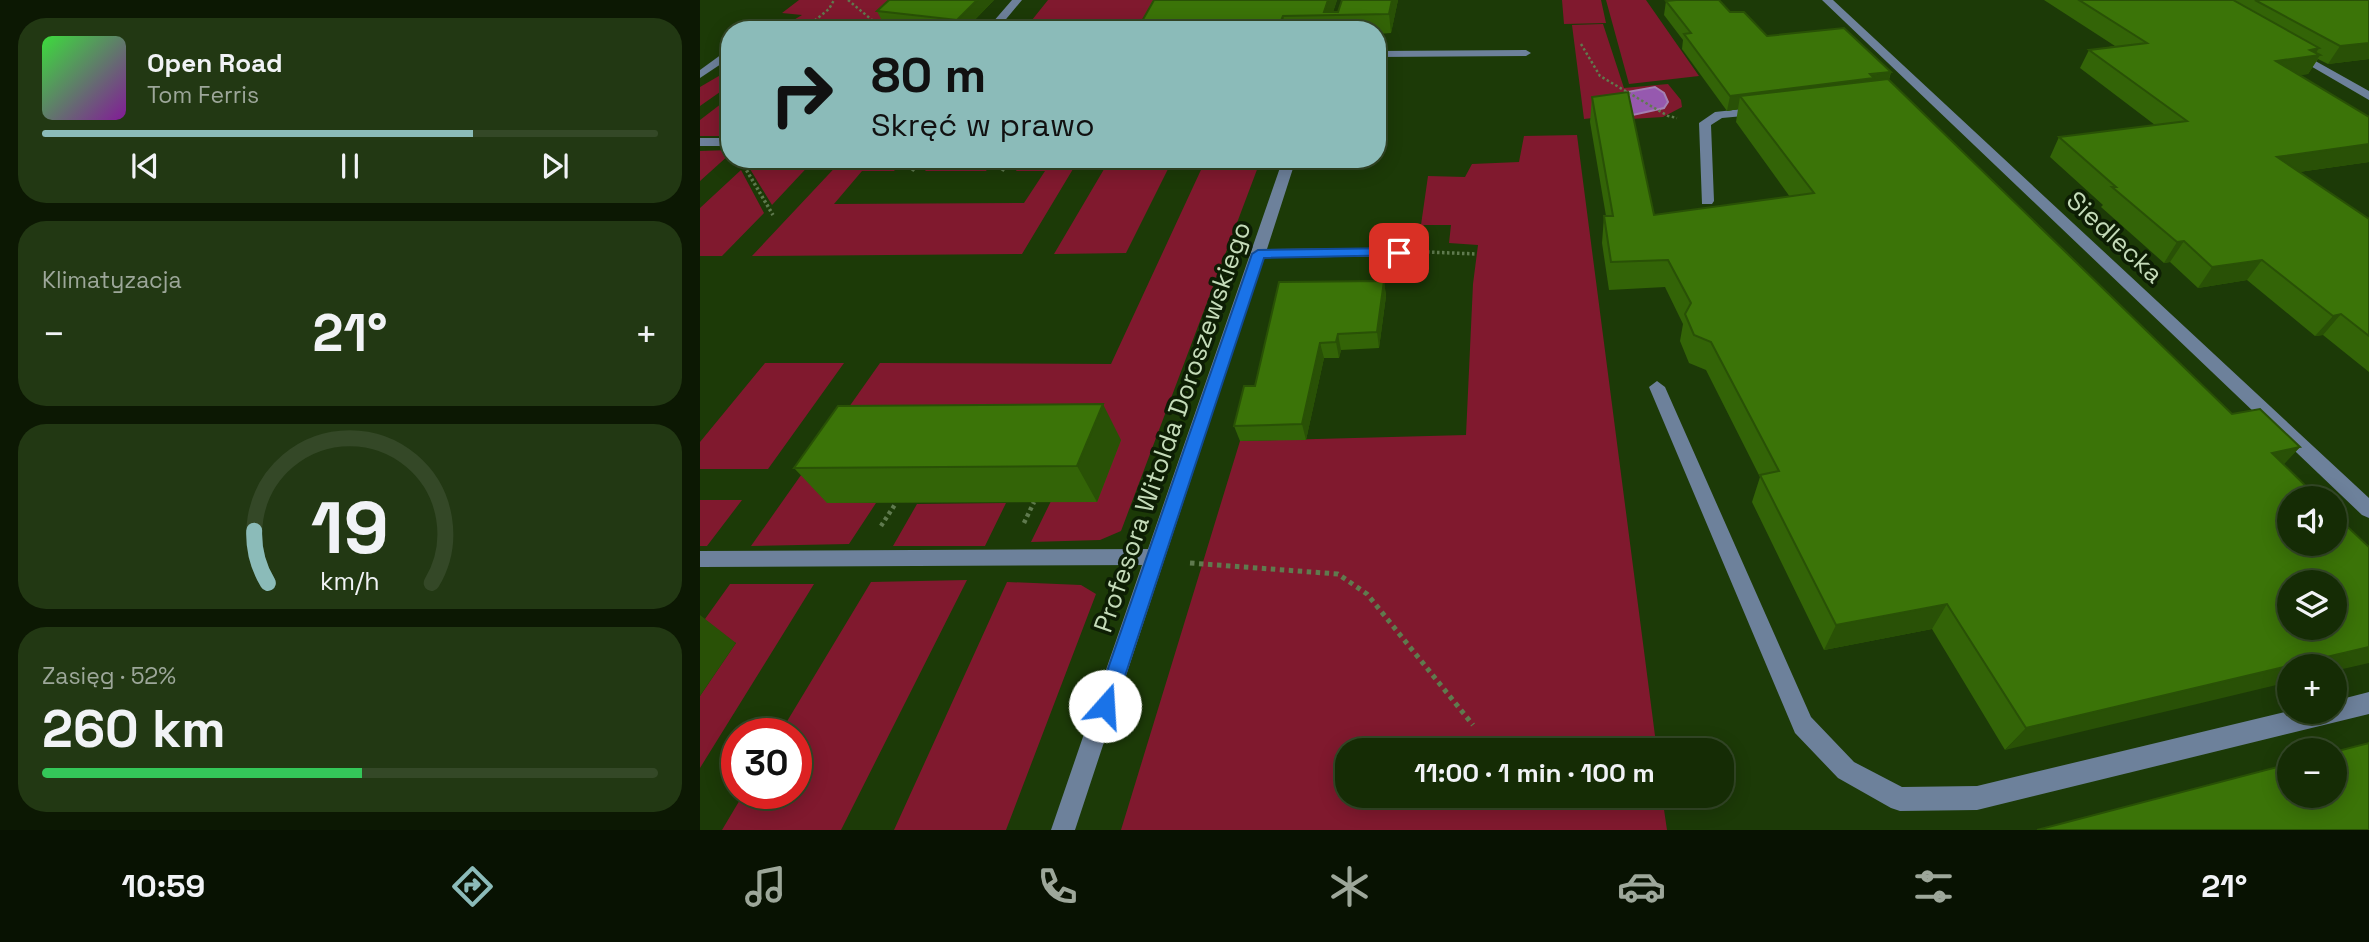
<!DOCTYPE html>
<html lang="pl">
<head>
<meta charset="utf-8">
<style>
	body { margin:0; font-family:"Space Grotesk",sans-serif; background:#223813; color:#f1f3f6; height:100vh; display:flex; flex-direction:column; font-size:26px; white-space:nowrap }
	* { box-sizing:border-box; margin:0 }
	p { font-size:23px; color:#9da79a }
	.icon { flex:none; width:38px; height:38px; fill:none; stroke:currentColor; stroke-width:2; stroke-linecap:round; stroke-linejoin:round }
	.map { position:relative; flex:1; overflow:hidden }
	.sheet { display:flex; flex-direction:column; gap:18px; padding:18px; background:#0c1803; width:700px }
	.sheet>* { flex:none }
	.top-card { position:absolute; left:21px; top:21px; width:665px; height:147px; border-radius:28px; box-shadow:0 4px 18px #0003,0 0 0 2px #344827; background:#8bbbb9; color:#111; overflow:hidden }
	.fabs { position:absolute; left:1577px; top:486px; display:grid; gap:14px }
	.fabs a { display:grid; place-items:center; width:70px; height:70px; border-radius:50%; background:#152c05; box-shadow:0 4px 18px #0003,0 0 0 2px #344827; font-size:35px }
	.speed { position:absolute; left:21px; top:718px; display:flex; gap:14px; font-size:35px; font-weight:700; text-align:center }
	.speed>* { display:grid; place-content:center; width:91px; height:91px; border-radius:50%; background:#152c05; box-shadow:0 4px 18px #0003,0 0 0 2px #344827; line-height:1 }
	.speed .limit { border:10px solid #d22; background:#fff; color:#111 }
	.pin { position:absolute; display:grid; place-items:center; width:60px; height:60px; color:#fff; margin:-30px; border-radius:14px; box-shadow:0 4px 10px #0006 }
	.me { position:absolute; width:77px; margin:-38px; rotate:19deg; stroke-linejoin:round; filter:drop-shadow(0 0 5px #0008) }
	.turn { display:flex; align-items:center; gap:24px; height:147px; padding:0 35px; font-size:32px }
	.turn .icon { width:91px; height:91px; stroke-width:2.5 }
	.turn b { display:block; font-size:49px; line-height:60px }
	.big { font-size:52px; font-weight:700; line-height:1.1 }
	.sheet .widget { flex:1; display:flex; flex-direction:column; justify-content:center; gap:10px; min-width:0; padding:0 24px; border-radius:28px; background:#223813 }
	.sheet .dial { align-items:center; gap:0 }
	.dial svg { height:182px; overflow:visible; fill:none; stroke:#344827; stroke-width:7; stroke-linecap:round; text-anchor:middle }
	.dial text { fill:#f1f3f6; stroke:none }
	.song { display:flex; align-items:center; gap:21px }
	.cover { width:84px; height:84px; border-radius:10px; background:linear-gradient(135deg,hsl(120 70% 55%),hsl(290 70% 35%)) }
	.played { height:7px; border-radius:4px; background:linear-gradient(90deg,#8bbbb9 70%,#344827 70%) }
	.keys { display:flex; justify-content:space-around; direction:ltr }
	.heat { display:flex; justify-content:space-between; align-items:center; font-size:38px; direction:ltr }
	.charge { height:10px; border-radius:5px; background:linear-gradient(90deg,#34c759 52%,#344827 0) }
	.trip { position:absolute; left:635px; top:738px; width:399px; height:70px; border-radius:28px; background:#152c05; box-shadow:0 4px 18px #0003,0 0 0 2px #344827; font-weight:700; line-height:70px; text-align:center }
	.tabs { display:flex; height:112px; justify-content:space-around; align-items:center; background:#081202; color:#9da79a }
	.tabs .icon { width:49px; height:49px }
	.tabs .current { color:#8bbbb9 }
	.tabs b { font-size:32px; color:#f1f3f6 }
	main { display:flex; flex:1; min-height:0 }
	.map>svg:first-child { display:block }
</style>
</head>
<body>
<main>
<section class="sheet">
<div class="widget">
<div class="song"><i class="cover"></i><div><b>Open Road</b><p>Tom Ferris</p></div></div>
<div class="played"></div>
<div class="keys"><svg class="icon" aria-label="previous" viewBox="0 0 24 24"><path d="M18 5L8 12l10 7zM5 5v14"/></svg><svg class="icon" aria-label="pause" viewBox="0 0 24 24"><path d="M8 5v14M16 5v14"/></svg><svg class="icon" aria-label="next" viewBox="0 0 24 24"><path d="M6 5l10 7-10 7zM19 5v14"/></svg></div>
</div>
<div class="widget"><p>Klimatyzacja</p>
<div class="heat"><a>−</a><b class="big">21°</b><a>+</a></div>
</div>
<div class="widget dial"><svg viewBox="0 0 100 80">
<path d="M14 69A42 42 0 1 1 86 69"/>
<path d="M14 69A42 42 0 0 1 8 46" stroke="#8bbbb9"/>
<text x="50" y="56" font-size="32" font-weight="700">19</text>
<text x="50" y="72" font-size="11">km/h</text>
</svg></div>
<div class="widget"><p>Zasięg · 52%</p><b class="big">260 km</b><div class="charge"></div></div>
</section>
<div class="map">
<svg width="1669" height="830" viewBox="0 0 1669 830">
	<rect width="100%" height="100%" fill="#1c3a07"/>
	<path fill="#80192e" d="M 99,0 L 208,0 L 176,30 L 77,30 L 102,15 L 82,13 Z
		M 348,0 L 526,0 L 510,30 L 324,30 Z
		M 862,0 L 901,0 L 906,23 L 864,24 Z
		M 906,0 L 946,0 L 999,76 L 929,84 Z
		M 903,24 L 924,88 L 968,84 L 981,100 L 982,107 L 963,117 L 931,119 L 928,114 L 884,119 L 872,25 Z
		M 24,73 L 30,73 L 30,85 L 0,106 L 0,87 Z
		M 30,97 L 30,136 L 0,136 L 0,120 Z
		M 877,135 L 957,751 L 648,751 L 648,796 L 962,796 L 967,830 L 421,830 L 540,441 L 766,435 L 773,284 L 778,245 L 749,243 L 751,225 L 721,225 L 728,176 L 765,177 L 772,164 L 819,162 L 824,136 Z
		M 30,150 L 30,154 L 0,181 L 0,151 Z
		M 52,159 L 115,159 L 72,205 L 47,164 Z
		M 143,159 L 204,159 L 194,171 L 162,171 L 134,204 L 324,203 L 345,171 L 316,171 L 323,159 L 379,159 L 322,254 L 52,256 Z
		M 235,159 L 294,159 L 286,171 L 225,171 Z
		M 410,159 L 473,159 L 426,253 L 354,254 Z
		M 506,159 L 561,159 L 421,531 L 400,540 L 331,542 L 351,501 L 127,502 L 176,503 L 149,544 L 51,546 L 180,363 L 411,364 Z
		M 41,170 L 64,213 L 22,256 L 0,256 L 0,208 Z
		M 65,363 L 144,363 L 68,469 L 0,469 L 0,442 Z
		M 0,500 L 42,500 L 7,546 L 0,546 Z
		M 306,503 L 285,546 L 193,546 L 217,504 Z
		M 267,580 L 141,830 L 22,830 L 44,793 L 96,793 L 96,733 L 80,733 L 171,582 Z
		M 307,582 L 381,585 L 396,594 L 306,830 L 194,830 Z
		M 30,584 L 114,584 L 0,768 L 0,696 L 36,643 L 0,626 Z"/>
	<path fill="#9659af" stroke="#a480b2" stroke-width="2" d="M 955,87 L 964,93 L 968,102 L 964,108 L 933,115 L 925,104 L 927,92 Z"/>
	<g fill="none" stroke-linecap="round" stroke-linejoin="round">
		<path stroke="#5f7a4e" stroke-width="2.5" stroke-dasharray="2.5 2.5" stroke-linecap="butt" d="M 148,0 L 184,30
			M 103,30 L 129,9 L 134,0
			M 881,44 L 900,76 L 968,116 L 977,118"/>
		<path stroke="#5f7a4e" stroke-width="3.5" stroke-dasharray="2.5 2.5" stroke-linecap="butt" d="M 44,166 L 73,215
			M 212,171 L 222,159
			M 302,171 L 310,159
			M 727,252 L 777,254"/>
		<path stroke="#5f7a4e" stroke-width="4.5" stroke-dasharray="3.5 3.5" stroke-linecap="butt" d="M 324,523 L 334,502
			M 181,526 L 196,503"/>
		<path stroke="#5f7a4e" stroke-width="5" stroke-dasharray="4.5 4.5" stroke-linecap="butt" d="M 490,563 L 638,574 L 667,594 L 773,725"/>
		<path fill="#6d819b" fill-rule="evenodd" d="M 312,0 L 322,0 L 297,30 L 286,30 Z
			M 1122,0 L 1133,0 L 1669,498 L 1669,518 L 1662,515 Z
			M 1594,49 L 1669,91 L 1669,100 L 1590,54 L 1589,52 Z
			M 677,51 L 826,50 L 831,53 L 826,56 L 677,57 Z
			M 22,54 L 30,54 L 30,58 L 0,78 L 0,70 Z
			M 1061,107 L 1065,108 L 1065,114 L 1022,118 L 1011,125 L 1014,201 L 1012,204 L 1002,204 L 999,123 L 1015,112 Z
			M 0,138 L 30,138 L 30,146 L 0,146 Z
			M 583,159 L 596,159 L 567,249 L 699,248 L 706,252 L 699,256 L 564,258 L 375,830 L 351,830 L 442,565 L 0,567 L 0,551 L 448,549 Z
			M 957,381 L 965,387 L 1111,717 L 1154,762 L 1202,787 L 1277,786 L 1589,711 L 1634,712 L 1634,701 L 1669,692 L 1669,714 L 1277,810 L 1200,811 L 1191,808 L 1138,778 L 1095,733 L 949,387 Z"/>
	</g>
	<path fill="#336407" d="M 294,0 L 265,30 L 241,30 L 183,23 L 177,11 Z
		M 454,0 L 637,0 L 633,12 L 638,12 L 642,0 L 698,0 L 691,33 L 677,34 L 677,30 L 437,30 Z
		M 1344,0 L 1669,0 L 1669,59 L 1628,64 L 1618,59 L 1608,74 L 1599,75 L 1669,117 L 1669,162 L 1599,172 L 1669,219 L 1669,372 L 1623,335 L 1615,336 L 1547,280 L 1498,288 L 1470,262 L 1464,263 L 1401,207 L 1403,205 L 1350,157 L 1359,137 L 1455,125 L 1380,68 L 1389,50 L 1415,46 Z
		M 966,1 L 1030,12 L 1067,36 L 1191,72 L 1189,80 L 1532,414 L 1600,447 L 1305,750 L 1232,629 L 1124,650 L 1052,502 L 1060,477 L 1006,370 L 989,363 L 980,341 L 983,324 L 965,287 L 909,290 L 902,243 L 904,216 L 906,216 L 890,122 L 892,97 L 954,215 L 1090,197 L 1036,122 L 1038,109 L 1027,111 L 982,49 L 983,40 L 964,15 Z
		M 684,281 L 686,296 L 679,348 L 641,350 L 639,358 L 624,358 L 606,440 L 540,441 L 534,426 L 555,386 Z
		M 421,440 L 397,502 L 127,503 L 94,468 Z"/>
	<path fill="#295106" d="M 277,0 L 294,0 L 265,30 L 262,30 L 257,20 Z
		M 628,0 L 637,0 L 632,15 L 624,12 Z
		M 692,0 L 698,0 L 691,33 L 689,14 Z
		M 583,16 L 586,30 L 577,30 Z
		M 1669,43 L 1669,59 L 1628,64 L 1640,46 Z
		M 1619,48 L 1614,56 L 1620,55 L 1608,74 L 1564,80 L 1576,61 L 1610,50 Z
		M 1191,72 L 1186,87 L 1040,96 L 1038,109 L 1027,111 L 1030,96 Z
		M 1669,144 L 1669,162 L 1564,177 L 1577,157 Z
		M 1484,241 L 1470,262 L 1464,263 L 1477,242 Z
		M 1562,260 L 1547,280 L 1498,288 L 1512,267 Z
		M 684,281 L 686,296 L 679,348 L 677,332 Z
		M 1641,314 L 1623,335 L 1615,336 L 1633,316 Z
		M 638,334 L 641,350 L 639,358 L 636,342 Z
		M 620,343 L 624,358 L 606,440 L 602,424 Z
		M 403,404 L 421,440 L 397,502 L 377,466 Z
		M 1600,447 L 1575,474 L 1572,453 Z
		M 1247,604 L 1232,629 L 1124,650 L 1136,625 Z
		M 0,615 L 36,643 L 0,696 Z
		M 1669,647 L 1669,663 L 1634,671 L 1634,667 L 1589,667 L 1589,682 L 1305,750 L 1326,728 Z"/>
	<path fill="#3b7408" stroke="#295106" stroke-width="2" fill-rule="evenodd" d="M 189,0 L 277,0 L 257,20 L 177,11 Z
		M 454,0 L 628,0 L 624,12 L 638,12 L 642,0 L 692,0 L 689,14 L 583,16 L 577,30 L 437,30 Z
		M 976,0 L 1019,0 L 1030,12 L 1044,12 L 1067,36 L 1144,28 L 1191,72 L 1170,74 L 1174,78 L 1030,96 L 984,34 L 991,33 L 966,1 Z
		M 1379,0 L 1533,0 L 1619,48 L 1610,50 L 1620,55 L 1576,61 L 1669,117 L 1669,144 L 1577,157 L 1669,219 L 1669,336 L 1641,314 L 1633,316 L 1562,260 L 1512,267 L 1484,241 L 1477,242 L 1412,187 L 1416,187 L 1359,137 L 1487,121 L 1389,50 L 1447,43 Z
		M 1555,0 L 1669,0 L 1669,43 L 1640,46 Z
		M 1188,79 L 1532,414 L 1560,409 L 1600,447 L 1572,453 L 1619,499 L 1589,499 L 1589,544 L 1634,544 L 1634,514 L 1669,547 L 1669,647 L 1326,728 L 1247,604 L 1136,625 L 1060,475 L 1079,471 L 1011,342 L 994,335 L 985,314 L 991,303 L 968,260 L 911,262 L 904,216 L 913,216 L 892,97 L 928,92 L 954,215 L 1114,193 L 1040,96 ZM 1589,583 L 1634,583 L 1634,628 L 1589,628 Z
		M 684,281 L 677,332 L 638,334 L 636,342 L 620,343 L 602,424 L 534,426 L 544,386 L 555,386 L 579,282 Z
		M 403,404 L 377,466 L 94,468 L 138,406 Z
		M 1669,743 L 1669,830 L 1337,830 L 1589,764 L 1589,796 L 1634,796 L 1634,752 Z"/>
	<path fill="#1a73e8" stroke="#114b97" stroke-width="2" d="M 699,248 L 705,253 L 703,255 L 564,258 L 415,706 L 412,713 L 405,716 L 398,713 L 395,706 L 552,254 L 558,250 Z"/>
	<g text-anchor="middle" dominant-baseline="central" stroke-width="7" stroke-linejoin="round" paint-order="stroke">
		<g font-size="26" fill="#c4dbb9" stroke="#0d1e04">
			<text transform="translate(1415 237) rotate(43)">Siedlecka</text>
			<text transform="translate(472 427) rotate(-71)">Profesora Witolda Doroszewskiego</text>
		</g>
	</g>
</svg>
<div class="fabs">
<a><svg class="icon" aria-label="sound" viewBox="0 0 24 24"><path d="M4 9h4l5-4v14l-5-4H4zM17 9q2 3 0 6"/></svg></a>
<a><svg class="icon" aria-label="layers" viewBox="0 0 24 24"><path d="M12 4l9 5-9 5-9-5zM3 14l9 5 9-5"/></svg></a>
<a>+</a>
<a>−</a>
</div>
<div class="speed"><div class="limit">30</div></div>
<div class="pin" style="left:699px;top:253px;background:#d93025"><svg class="icon" aria-label="arrive" viewBox="0 0 24 24"><path d="M6 21V4h12l-3 4 3 4H6"/></svg></div>
<svg class="me" style="left:405px;top:706px" viewBox="-20 -20 40 40"><circle r="19" fill="#fff"/><path d="M0-13L10 11 0 6-10 11z" fill="#1a73e8"/></svg>
<div class="trip">11:00 · 1 min · 100 m</div>
<div class="top-card">
<div class="turn"><svg class="icon" aria-label="right" viewBox="0 0 24 24"><path d="M7 20v-9h11M14 6l5 5-5 5"/></svg><div><b>80 m</b>Skręć w prawo</div></div>
</div>
</div>
</main>
<nav class="tabs">
<b>10:59</b>
<svg class="icon current" aria-label="directions" viewBox="0 0 24 24"><path d="M12 3l9 9-9 9-9-9zM9 14v-3h6M13 9l2 2-2 2"/></svg>
<svg class="icon" aria-label="music" viewBox="0 0 24 24"><path d="M9 18V5l10-2v13"/><circle cx="6" cy="18" r="3"/><circle cx="16" cy="16" r="3"/></svg>
<svg class="icon" aria-label="phone" viewBox="0 0 24 24"><path d="M5 4h4l2 5-3 2q2 4 5 5l2-3 5 2v4C11 20 4 13 5 4z"/></svg>
<svg class="icon" aria-label="climate" viewBox="0 0 24 24"><path d="M12 3v18M4 7l16 10M4 17L20 7"/></svg>
<svg class="icon" aria-label="car" viewBox="0 0 24 24"><path d="M5 17H2v-5l4-1 3-4h7l3 4 3 1v5h-3M9 17h6M6 11h13"/><circle cx="7" cy="17" r="2"/><circle cx="17" cy="17" r="2"/></svg>
<svg class="icon" aria-label="filters" viewBox="0 0 24 24"><path d="M4 7h16M4 17h16"/><circle cx="9" cy="7" r="2"/><circle cx="15" cy="17" r="2"/></svg>
<b>21°</b>
</nav>
</body>
</html>
